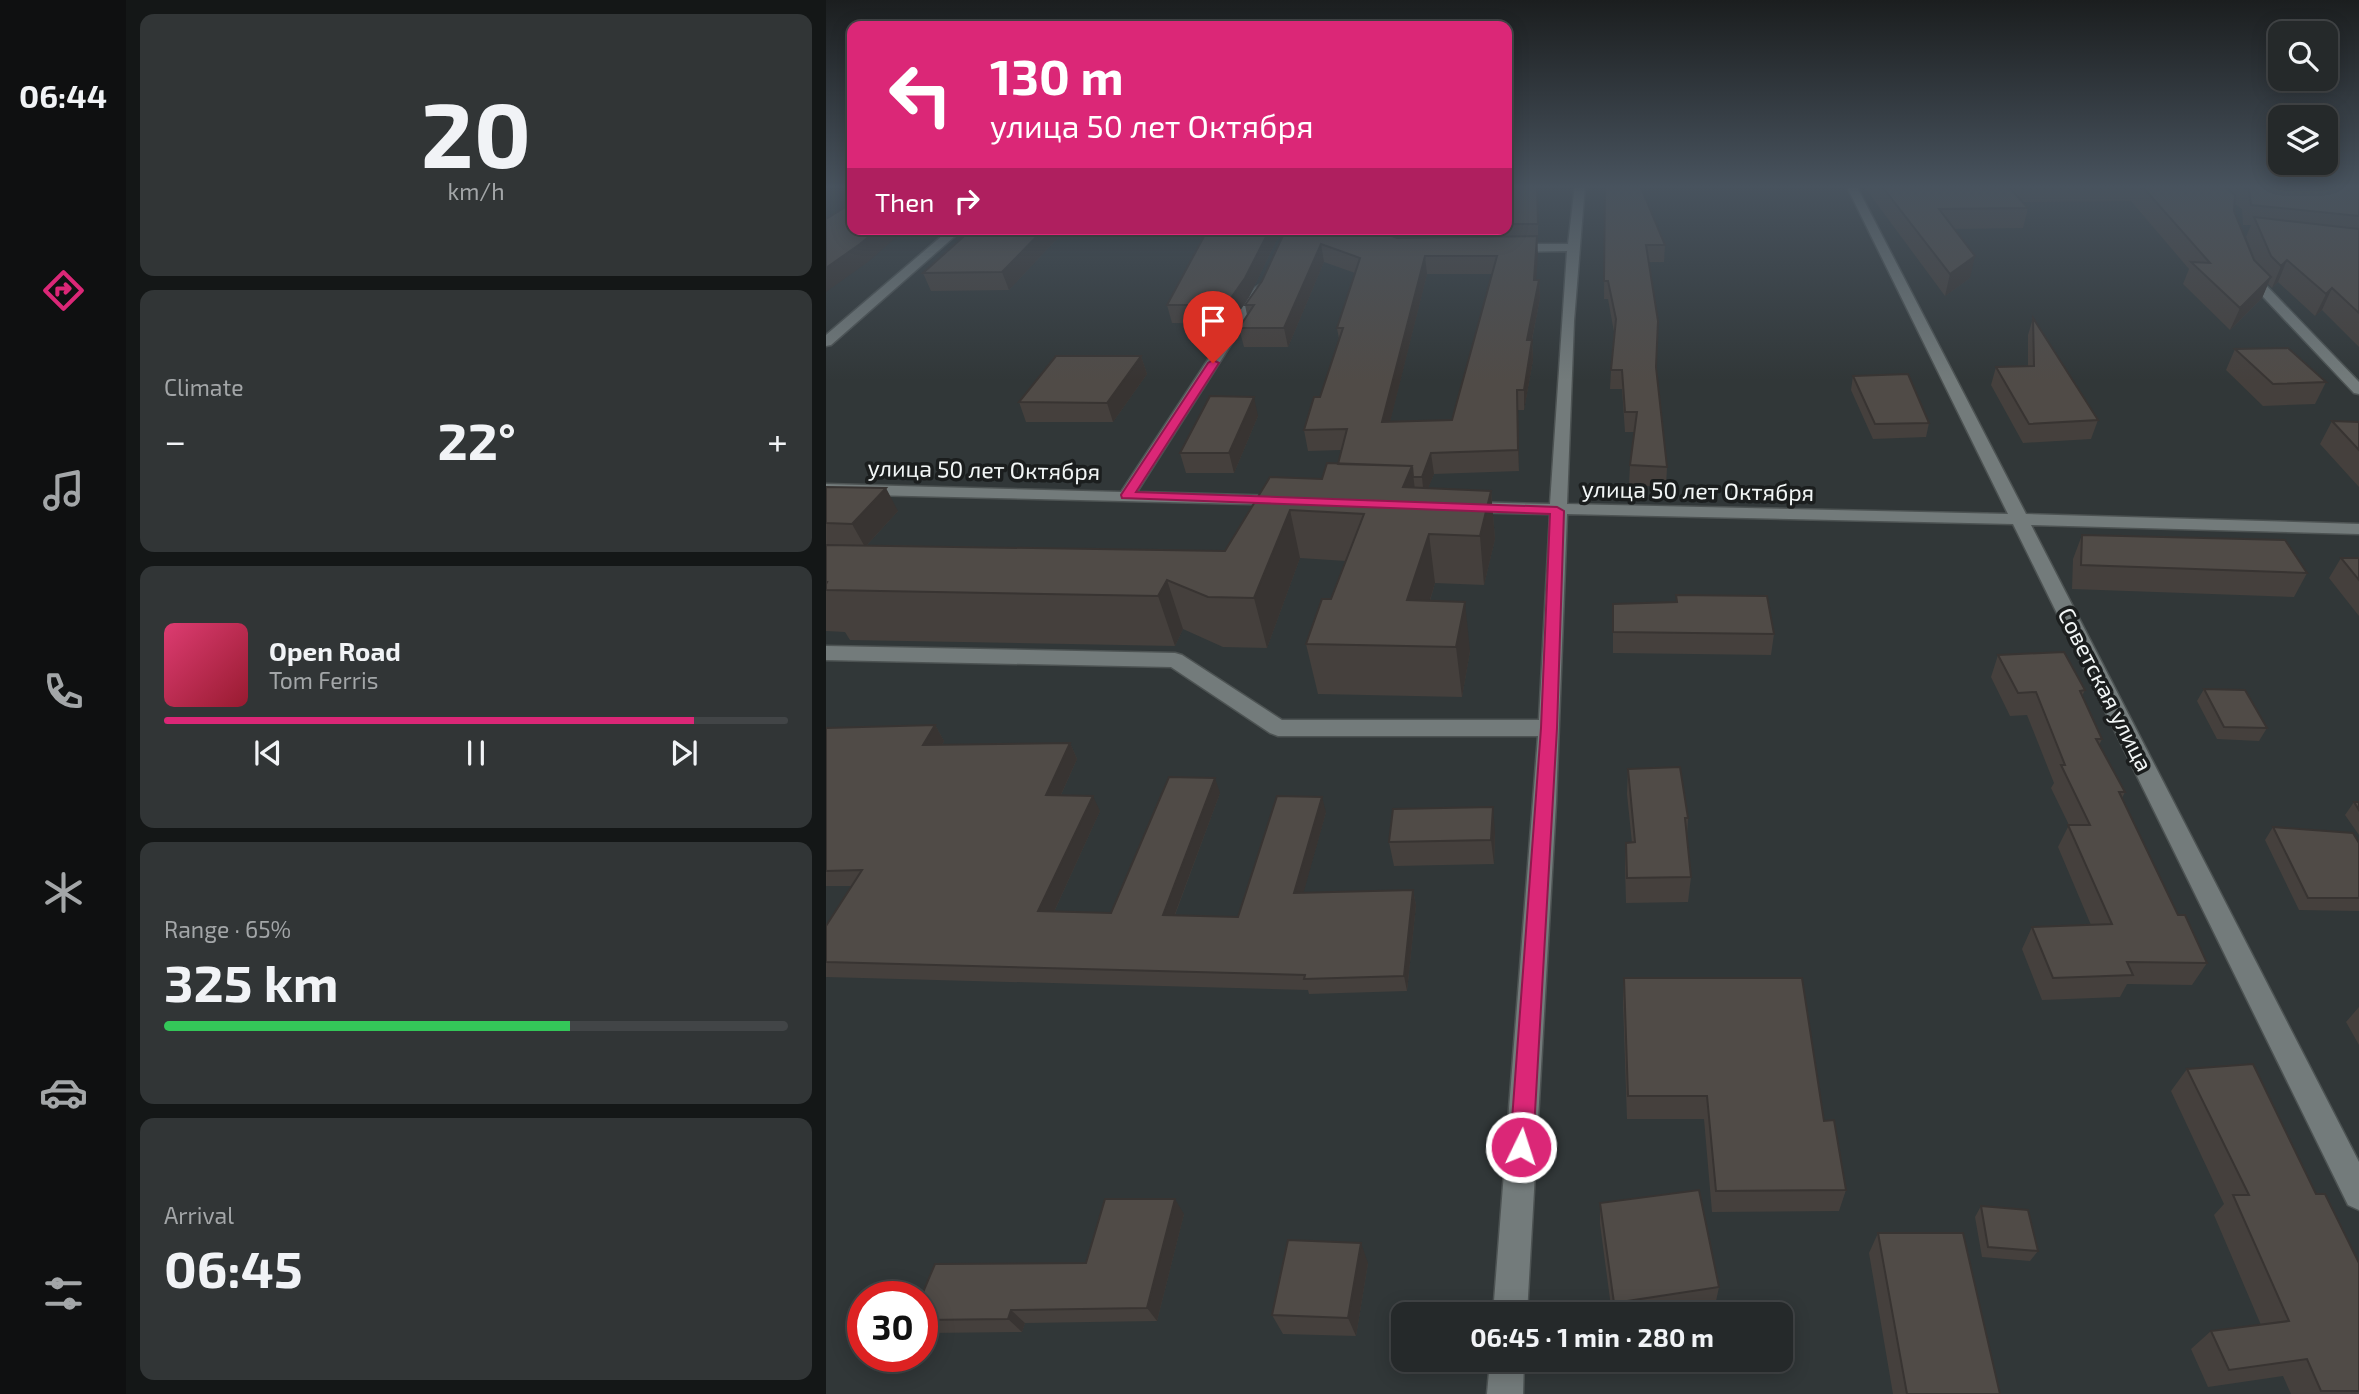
<!DOCTYPE html>
<html lang="en">
<head>
<meta charset="utf-8">
<style>
	body { margin:0; font-family:"Exo 2",sans-serif; background:#313536; color:#f1f3f6; height:100vh; display:flex; flex-direction:column; font-size:26px; white-space:nowrap }
	* { box-sizing:border-box; margin:0 }
	p { font-size:23px; color:#a3a6a8 }
	.icon { flex:none; width:38px; height:38px; fill:none; stroke:currentColor; stroke-width:2; stroke-linecap:round; stroke-linejoin:round }
	.map { position:relative; flex:1; overflow:hidden }
	.details { display:flex; flex-direction:column; gap:14px; padding:14px; background:#141717; width:700px }
	.details>* { flex:none }
	.banner { position:absolute; left:21px; top:21px; width:665px; height:214px; border-radius:14px; box-shadow:0 4px 18px #0003,0 0 0 2px #424547; background:#db2777; color:#fff; overflow:hidden }
	.fabs { position:absolute; left:1442px; top:21px; display:grid; gap:14px }
	.fabs a { display:grid; place-items:center; width:70px; height:70px; border-radius:14px; background:#25292a; box-shadow:0 4px 18px #0003,0 0 0 2px #424547; font-size:35px }
	.speed { position:absolute; left:21px; top:1281px; display:flex; gap:14px; font-size:35px; font-weight:700; text-align:center }
	.speed>* { display:grid; place-content:center; width:91px; height:91px; border-radius:50%; background:#25292a; box-shadow:0 4px 18px #0003,0 0 0 2px #424547; line-height:1 }
	.speed .limit { border:10px solid #d22; background:#fff; color:#111 }
	.pin { position:absolute; display:grid; place-items:center; width:60px; height:60px; color:#fff; margin:-72px -30px; border-radius:50% 50% 50% 0; rotate:-45deg; box-shadow:0 0 7px #0007 }
	.pin .icon { rotate:45deg }
	.me { position:absolute; width:77px; margin:-38px; rotate:4deg; stroke-linejoin:round; filter:drop-shadow(0 0 5px #0008) }
	.turn { display:flex; align-items:center; gap:24px; height:147px; padding:0 28px; font-size:32px }
	.turn .icon { width:91px; height:91px; stroke-width:2.5 }
	.turn b { display:block; font-size:49px; line-height:60px }
	.then { display:flex; align-items:center; height:66px; padding:0 28px; background:#0003; gap:14px; font-size:26px }
	.big { font-size:52px; font-weight:700; line-height:1.1 }
	.details .widget { flex:1; display:flex; flex-direction:column; justify-content:center; gap:10px; min-width:0; padding:0 24px; border-radius:14px; background:#313536 }
	.details .dial { align-items:center; gap:0 }
	.dial b { font-size:91px; line-height:1 }
	.song { display:flex; align-items:center; gap:21px }
	.cover { width:84px; height:84px; border-radius:10px; background:linear-gradient(135deg,hsl(340 70% 55%),hsl(350 70% 35%)) }
	.played { height:7px; border-radius:4px; background:linear-gradient(90deg,#db2777 85%,#424547 85%) }
	.keys { display:flex; justify-content:space-around; direction:ltr }
	.heat { display:flex; justify-content:space-between; align-items:center; font-size:38px; direction:ltr }
	.charge { height:10px; border-radius:5px; background:linear-gradient(90deg,#34c759 65%,#424547 0) }
	.trip { position:absolute; left:565px; top:1302px; width:402px; height:70px; border-radius:14px; background:#25292a; box-shadow:0 4px 18px #0003,0 0 0 2px #424547; font-weight:700; line-height:70px; text-align:center }
	main { display:flex; flex:1; min-height:0 }
	.menu { display:flex; flex-direction:column; width:126px; justify-content:space-around; align-items:center; background:#0f1011; color:#a3a6a8 }
	.menu .icon { width:49px; height:49px }
	.menu .on { color:#db2777 }
	.menu b { font-size:32px; color:#f1f3f6 }
	.map>svg:first-child { display:block }
</style>
</head>
<body>
<main>
<nav class="menu">
<b>06:44</b>
<svg class="icon on" aria-label="directions" viewBox="0 0 24 24"><path d="M12 3l9 9-9 9-9-9zM9 14v-3h6M13 9l2 2-2 2"/></svg>
<svg class="icon" aria-label="music" viewBox="0 0 24 24"><path d="M9 18V5l10-2v13"/><circle cx="6" cy="18" r="3"/><circle cx="16" cy="16" r="3"/></svg>
<svg class="icon" aria-label="phone" viewBox="0 0 24 24"><path d="M5 4h4l2 5-3 2q2 4 5 5l2-3 5 2v4C11 20 4 13 5 4z"/></svg>
<svg class="icon" aria-label="climate" viewBox="0 0 24 24"><path d="M12 3v18M4 7l16 10M4 17L20 7"/></svg>
<svg class="icon" aria-label="car" viewBox="0 0 24 24"><path d="M5 17H2v-5l4-1 3-4h7l3 4 3 1v5h-3M9 17h6M6 11h13"/><circle cx="7" cy="17" r="2"/><circle cx="17" cy="17" r="2"/></svg>
<svg class="icon" aria-label="filters" viewBox="0 0 24 24"><path d="M4 7h16M4 17h16"/><circle cx="9" cy="7" r="2"/><circle cx="15" cy="17" r="2"/></svg>
</nav>
<section class="details">
<div class="widget dial"><b>20</b><p>km/h</p></div>
<div class="widget"><p>Climate</p>
<div class="heat"><a>−</a><b class="big">22°</b><a>+</a></div>
</div>
<div class="widget">
<div class="song"><i class="cover"></i><div><b>Open Road</b><p>Tom Ferris</p></div></div>
<div class="played"></div>
<div class="keys"><svg class="icon" aria-label="previous" viewBox="0 0 24 24"><path d="M18 5L8 12l10 7zM5 5v14"/></svg><svg class="icon" aria-label="pause" viewBox="0 0 24 24"><path d="M8 5v14M16 5v14"/></svg><svg class="icon" aria-label="next" viewBox="0 0 24 24"><path d="M6 5l10 7-10 7zM19 5v14"/></svg></div>
</div>
<div class="widget"><p>Range · 65%</p><b class="big">325 km</b><div class="charge"></div></div>
<div class="widget"><p>Arrival</p><b class="big">06:45</b></div>
</section>
<div class="map">
<svg width="1533" height="1394" viewBox="0 0 1533 1394">
	<rect width="100%" height="100%" fill="#313738"/>
	<g fill="none" stroke-linecap="round" stroke-linejoin="round">
		<g stroke="#4d5353" stroke-width="3">
			<path id="minor" d="M 749,185 L 759,185 L 748,321 L 741,504 L 1182,514 L 1020,185 L 1030,185 L 1200,514 L 1533,524 L 1533,534 L 1205,525 L 1533,1162 L 1533,1210 L 1522,1205 L 1187,524 L 741,514 L 730,803 L 701,1314 L 667,1314 L 712,736 L 452,736 L 444,733 L 345,667 L 0,660 L 0,646 L 349,653 L 356,655 L 456,720 L 713,720 L 724,514 L 639,512 L 630,507 L 639,502 L 724,504 L 741,251 L 683,252 L 677,248 L 683,244 L 742,244 Z
				M 124,229 L 137,229 L 5,345 L 0,346 L 0,335 Z
				M 1423,263 L 1427,264 L 1434,279 L 1533,382 L 1533,394 L 1528,393 L 1424,283 L 1417,267 Z
				M 435,284 L 441,288 L 311,492 L 457,496 L 463,497 L 465,501 L 463,505 L 0,494 L 0,484 L 295,492 L 429,288 Z
				M 664,1360 L 698,1360 L 697,1394 L 661,1394 Z"/>
		</g>
		<use href="#minor" fill="#737b7b" fill-rule="evenodd"/>
	</g>
	<path fill="#45403d" fill-rule="evenodd" d="M 681,185 L 712,185 L 712,242 L 711,242 L 710,280 L 713,280 L 714,298 L 706,340 L 707,360 L 698,410 L 692,410 L 693,471 L 608,474 L 602,488 L 665,491 L 669,539 L 658,585 L 609,583 L 604,601 L 644,651 L 636,697 L 492,694 L 480,644 L 505,599 L 520,561 L 474,558 L 441,648 L 397,647 L 357,629 L 349,646 L 24,640 L 19,632 L 0,631 L 0,487 L 72,511 L 41,545 L 399,551 L 496,479 L 512,464 L 515,450 L 482,451 L 478,430 L 494,397 L 513,339 L 511,328 L 529,273 L 498,262 L 462,347 L 418,347 L 413,328 L 421,315 L 419,305 L 436,281 L 460,229 L 551,231 L 563,235 L 562,229 L 681,229 ZM 601,274 L 666,274 L 626,420 L 564,421 Z
		M 779,185 L 839,245 L 838,262 L 822,262 L 830,367 L 841,467 L 840,487 L 803,485 L 804,465 L 808,432 L 799,432 L 796,389 L 784,389 L 785,370 L 788,332 L 782,299 L 778,299 Z
		M 1037,185 L 1533,185 L 1533,347 L 1496,310 L 1489,316 L 1452,282 L 1446,288 L 1442,284 L 1436,298 L 1404,330 L 1357,284 L 1363,269 L 1305,201 L 1197,202 L 1202,208 L 1197,228 L 1128,229 L 1144,278 L 1119,296 ZM 1409,204 L 1416,209 L 1417,225 L 1425,225 L 1420,237 L 1430,261 L 1408,211 Z
		M 146,229 L 240,229 L 183,290 L 105,291 L 97,273 Z
		M 380,229 L 456,229 L 423,297 L 405,324 L 346,323 L 341,305 L 381,232 Z
		M 1207,318 L 1272,420 L 1265,439 L 1197,443 L 1165,385 L 1170,367 L 1202,366 L 1202,335 Z
		M 1409,349 L 1500,382 L 1489,404 L 1437,406 L 1400,370 Z
		M 315,356 L 321,374 L 287,422 L 200,422 L 193,402 Z
		M 1027,376 L 1103,423 L 1100,437 L 1047,439 L 1025,390 Z
		M 432,416 L 408,473 L 360,473 L 354,453 Z
		M 1506,421 L 1533,422 L 1533,487 L 1494,444 Z
		M 1256,535 L 1481,573 L 1468,597 L 1246,589 L 1247,559 Z
		M 1515,558 L 1533,558 L 1533,616 L 1503,578 Z
		M 850,595 L 948,634 L 945,655 L 787,653 L 787,604 L 850,602 Z
		M 1172,655 L 1259,690 L 1256,696 L 1276,739 L 1273,745 L 1299,792 L 1296,798 L 1352,915 L 1381,963 L 1366,985 L 1301,984 L 1294,997 L 1216,1000 L 1196,949 L 1206,927 L 1265,925 L 1232,847 L 1243,825 L 1225,788 L 1228,783 L 1201,715 L 1184,716 L 1165,677 Z
		M 1378,689 L 1441,728 L 1433,741 L 1391,739 L 1371,701 Z
		M 109,725 L 118,741 L 116,745 L 244,743 L 251,759 L 235,795 L 274,811 L 228,912 L 285,913 L 394,793 L 349,915 L 412,917 L 500,812 L 477,893 L 587,890 L 590,905 L 581,991 L 483,994 L 482,990 L 0,977 L 0,926 L 26,886 L 0,886 L 0,728 Z
		M 802,769 L 862,818 L 861,836 L 865,877 L 862,902 L 800,903 L 799,867 L 800,843 L 806,843 L 801,794 Z
		M 1528,802 L 1533,802 L 1533,835 L 1519,815 Z
		M 1447,827 L 1533,843 L 1533,911 L 1473,910 L 1439,840 Z
		M 669,832 L 668,864 L 568,866 L 563,842 Z
		M 798,978 L 998,1121 L 1020,1190 L 1013,1211 L 886,1212 L 878,1119 L 801,1119 L 797,1002 Z
		M 1533,1007 L 1533,1045 L 1520,1022 Z
		M 1361,1069 L 1490,1194 L 1533,1263 L 1533,1394 L 1465,1394 L 1457,1376 L 1382,1387 L 1365,1349 L 1385,1331 L 1435,1325 L 1388,1215 L 1398,1204 L 1345,1091 Z
		M 774,1203 L 893,1287 L 889,1306 L 836,1314 L 786,1314 L 774,1224 Z
		M 1155,1206 L 1212,1251 L 1204,1261 L 1156,1257 L 1149,1217 Z
		M 358,1214 L 331,1321 L 199,1323 L 196,1332 L 101,1333 L 96,1329 L 96,1297 L 260,1263 Z
		M 1052,1233 L 1174,1394 L 1067,1394 L 1043,1253 Z
		M 542,1263 L 530,1336 L 457,1334 L 446,1315 Z"/>
	<path fill="#383432" d="M 52,229 L 80,229 L 42,262 L 0,292 L 0,268 Z
		M 218,229 L 240,229 L 183,290 L 176,272 Z
		M 444,229 L 456,229 L 423,297 L 405,324 L 400,305 Z
		M 711,236 L 712,254 L 709,298 L 708,280 Z
		M 495,244 L 498,262 L 462,347 L 458,328 Z
		M 599,256 L 601,274 L 559,442 L 556,422 Z
		M 1149,256 L 1144,278 L 1119,296 L 1124,274 Z
		M 1461,260 L 1452,282 L 1446,288 L 1455,266 Z
		M 1445,277 L 1436,298 L 1404,330 L 1414,308 Z
		M 713,280 L 714,298 L 702,359 L 701,340 Z
		M 1506,288 L 1496,310 L 1489,316 L 1500,294 Z
		M 706,340 L 707,360 L 698,410 L 698,390 Z
		M 315,356 L 321,374 L 287,422 L 281,403 Z
		M 691,390 L 692,410 L 693,471 L 692,450 Z
		M 428,397 L 432,416 L 408,473 L 403,453 Z
		M 605,453 L 608,474 L 598,498 L 596,477 Z
		M 586,466 L 592,514 L 577,487 Z
		M 60,488 L 72,511 L 39,547 L 26,524 Z
		M 665,491 L 669,539 L 658,585 L 654,536 Z
		M 464,510 L 474,558 L 441,648 L 428,598 Z
		M 603,534 L 609,583 L 590,646 L 581,600 Z
		M 341,580 L 357,629 L 349,646 L 332,596 Z
		M 639,602 L 644,651 L 636,697 L 630,647 Z
		M 109,725 L 118,741 L 107,760 L 97,745 Z
		M 244,743 L 251,759 L 228,810 L 220,795 Z
		M 389,778 L 394,793 L 343,930 L 337,915 Z
		M 267,796 L 274,811 L 221,927 L 212,911 Z
		M 496,797 L 500,812 L 473,909 L 468,893 Z
		M 667,807 L 669,832 L 668,864 L 665,840 Z
		M 587,890 L 590,905 L 581,991 L 578,976 Z
		M 349,1199 L 358,1214 L 331,1321 L 321,1308 Z
		M 535,1243 L 542,1263 L 530,1336 L 522,1318 Z
		M 185,1310 L 199,1323 L 196,1332 L 182,1319 Z"/>
	<path fill="#504b47" stroke="#383432" stroke-width="2" fill-rule="evenodd" d="M 681,185 L 711,185 L 712,224 L 681,224 Z
		M 779,185 L 814,185 L 839,245 L 820,245 L 832,321 L 830,367 L 841,467 L 804,465 L 811,412 L 799,412 L 796,370 L 785,370 L 790,319 L 782,281 L 778,281 Z
		M 1055,185 L 1181,185 L 1202,208 L 1113,209 L 1149,256 L 1124,274 Z
		M 1315,185 L 1396,185 L 1409,195 L 1408,211 L 1428,260 L 1445,277 L 1414,308 L 1365,262 L 1384,263 Z
		M 1418,185 L 1533,185 L 1533,216 L 1425,205 L 1423,189 Z
		M 26,203 L 26,229 L 52,229 L 34,244 L 0,268 L 0,219 Z
		M 1428,217 L 1533,229 L 1533,313 L 1506,288 L 1500,294 L 1461,260 L 1455,266 L 1445,256 Z
		M 146,229 L 218,229 L 176,272 L 97,273 Z
		M 382,229 L 444,229 L 419,278 L 400,305 L 341,305 Z
		M 460,229 L 547,229 L 571,238 L 711,236 L 708,280 L 713,280 L 701,340 L 706,340 L 698,390 L 691,390 L 692,450 L 605,453 L 596,477 L 587,477 L 586,466 L 512,464 L 521,429 L 478,430 L 488,397 L 494,397 L 517,328 L 511,328 L 534,258 L 495,244 L 458,328 L 413,328 L 428,305 L 419,305 L 436,281 ZM 599,256 L 671,256 L 626,420 L 556,422 Z
		M 1207,318 L 1272,420 L 1203,424 L 1170,367 L 1208,366 Z
		M 1462,348 L 1500,382 L 1447,384 L 1409,349 Z
		M 230,356 L 315,356 L 281,403 L 193,402 Z
		M 1082,374 L 1103,423 L 1049,424 L 1027,376 Z
		M 384,396 L 428,397 L 403,453 L 354,453 Z
		M 1506,421 L 1533,422 L 1533,450 Z
		M 501,463 L 586,466 L 577,487 L 665,491 L 654,536 L 603,534 L 581,600 L 639,602 L 630,647 L 480,644 L 496,599 L 505,599 L 538,514 L 464,510 L 428,598 L 382,597 L 341,580 L 332,596 L 0,590 L 0,584 L 1,582 L 0,582 L 0,545 L 399,551 L 444,477 L 496,479 Z
		M 0,487 L 60,488 L 26,524 L 0,523 Z
		M 1256,535 L 1459,540 L 1481,573 L 1255,565 Z
		M 1515,558 L 1533,558 L 1533,580 Z
		M 850,595 L 941,596 L 948,634 L 787,632 L 787,604 L 851,602 Z
		M 1238,652 L 1259,690 L 1254,691 L 1276,739 L 1270,739 L 1299,792 L 1293,792 L 1352,915 L 1359,915 L 1381,963 L 1301,962 L 1307,975 L 1227,978 L 1206,927 L 1286,924 L 1242,825 L 1264,825 L 1235,765 L 1239,765 L 1210,692 L 1192,693 L 1172,655 Z
		M 1378,689 L 1419,690 L 1441,728 L 1398,727 Z
		M 109,725 L 97,745 L 244,743 L 220,795 L 267,796 L 212,911 L 285,913 L 343,777 L 389,778 L 337,915 L 412,917 L 451,796 L 496,797 L 468,893 L 587,890 L 578,976 L 478,979 L 479,975 L 0,962 L 0,926 L 36,870 L 0,871 L 0,728 Z
		M 854,767 L 862,818 L 859,818 L 865,877 L 801,878 L 800,843 L 809,842 L 802,769 Z
		M 1528,802 L 1533,802 L 1533,810 Z
		M 667,807 L 665,840 L 563,842 L 567,809 Z
		M 1447,827 L 1527,833 L 1533,843 L 1533,898 L 1482,898 Z
		M 798,978 L 976,978 L 998,1121 L 1008,1120 L 1020,1190 L 890,1191 L 881,1096 L 802,1096 Z
		M 1427,1064 L 1490,1194 L 1499,1194 L 1533,1263 L 1533,1391 L 1495,1391 L 1481,1359 L 1403,1370 L 1385,1331 L 1463,1321 L 1407,1195 L 1423,1195 L 1361,1069 Z
		M 873,1190 L 893,1287 L 788,1303 L 774,1203 Z
		M 279,1199 L 349,1199 L 321,1308 L 185,1310 L 182,1319 L 96,1320 L 96,1297 L 95,1297 L 109,1264 L 260,1263 Z
		M 1155,1206 L 1202,1210 L 1212,1251 L 1162,1247 Z
		M 1052,1233 L 1137,1233 L 1174,1394 L 1081,1394 Z
		M 462,1240 L 535,1243 L 522,1318 L 446,1315 Z"/>
	<linearGradient id="sky" x2="0" y2="1"><stop stop-color="#1b1e1f"/><stop offset="0.49" stop-color="#48535e"/><stop offset="1" stop-color="#48535e" stop-opacity="0"/></linearGradient>
	<rect width="1533" height="381" fill="url(#sky)"/>
	<path fill="#db2777" stroke="#8e194d" stroke-width="2" d="M 387,360 L 393,363 L 310,492 L 731,507 L 738,511 L 731,728 L 707,1147 L 703,1155 L 695,1158 L 687,1155 L 684,1147 L 715,728 L 724,514 L 296,498 L 295,495 L 382,363 Z"/>
	<g text-anchor="middle" dominant-baseline="central" stroke-width="7" stroke-linejoin="round" paint-order="stroke">
		<g font-size="23" fill="#f2f6f6" stroke="#1b1e1e">
			<text transform="translate(158 469) rotate(1)">улица 50 лет Октября</text>
			<text transform="translate(872 490) rotate(1)">улица 50 лет Октября</text>
			<text transform="translate(1280 689) rotate(63)">Советская улица</text>
		</g>
	</g>
</svg>
<div class="fabs">
<a><svg class="icon" aria-label="search" viewBox="0 0 24 24"><circle cx="10" cy="10" r="6"/><path d="M15 15l6 6"/></svg></a>
<a><svg class="icon" aria-label="layers" viewBox="0 0 24 24"><path d="M12 4l9 5-9 5-9-5zM3 14l9 5 9-5"/></svg></a>
</div>
<div class="speed"><div class="limit">30</div></div>
<div class="pin" style="left:387px;top:363px;background:#d93025"><svg class="icon" aria-label="arrive" viewBox="0 0 24 24"><path d="M6 21V4h12l-3 4 3 4H6"/></svg></div>
<svg class="me" style="left:695px;top:1147px" viewBox="-20 -20 40 40"><circle r="17" fill="#db2777" stroke="#fff" stroke-width="3"/><path d="M0-11L8 9 0 5-8 9z" fill="#fff"/></svg>
<div class="trip">06:45 · 1 min · 280 m</div>
<div class="banner">
<div class="turn"><svg class="icon" aria-label="left" viewBox="0 0 24 24"><path d="M17 20v-9H6M10 6l-5 5 5 5"/></svg><div><b>130 m</b>улица 50 лет Октября</div></div>
<div class="then">Then<svg class="icon" aria-label="right" viewBox="0 0 24 24"><path d="M7 20v-9h11M14 6l5 5-5 5"/></svg></div>
</div>
</div>
</main>
</body>
</html>
